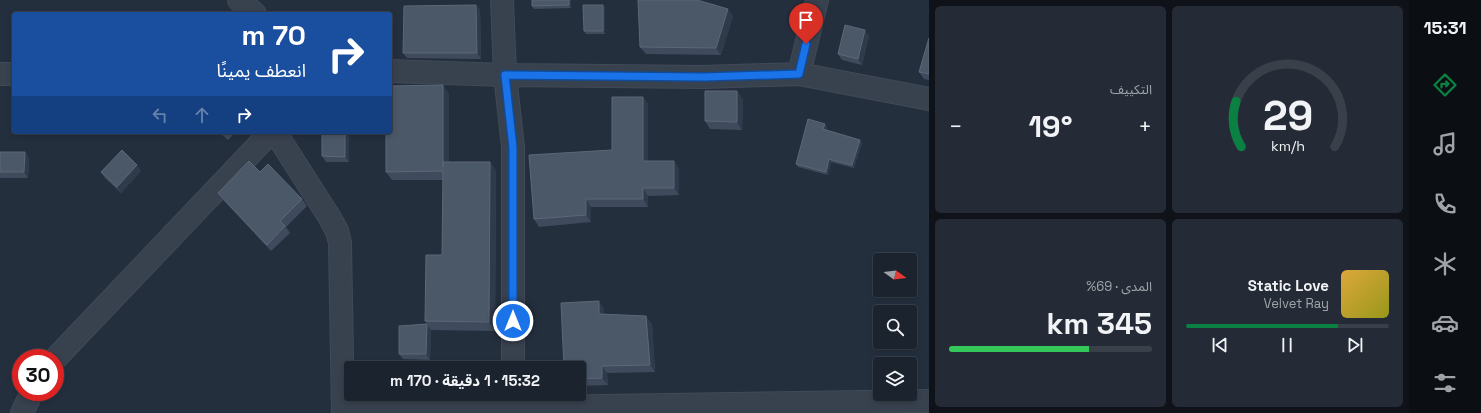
<!DOCTYPE html>
<html lang="ar">
<head>
<meta charset="utf-8">
<style>
	body { margin:0; font-family:"Space Grotesk","Noto Sans Arabic",sans-serif; background:#242b36; color:#f1f3f6; direction:rtl; height:100vh; display:flex; flex-direction:column; font-size:15px; white-space:nowrap }
	* { box-sizing:border-box; margin:0 }
	p { font-size:13px; color:#a0a4aa }
	.icon { flex:none; width:22px; height:22px; fill:none; stroke:currentColor; stroke-width:2; stroke-linecap:round; stroke-linejoin:round }
	.map { position:relative; flex:1; overflow:hidden; direction:ltr }
	.drawer { display:flex; flex-direction:column; gap:6px; padding:6px; background:#0f1319; width:480px }
	.drawer>* { flex:none }
	.top-card { position:absolute; left:12px; top:12px; width:380px; height:122px; border-radius:4px; box-shadow:0 2px 6px #0003,0 0 0 1px #39404a; direction:rtl; background:#1a4fa0; color:#fff; overflow:hidden }
	.needle { width:26px; rotate:105deg }
	.buttons { position:absolute; left:873px; top:253px; display:grid; gap:8px }
	.buttons a { display:grid; place-items:center; width:44px; height:44px; border-radius:4px; background:#1b232e; box-shadow:0 2px 6px #0003,0 0 0 1px #39404a; font-size:20px }
	.speed { position:absolute; left:12px; top:349px; display:flex; gap:8px; font-size:20px; font-weight:700; text-align:center }
	.speed>* { display:grid; place-content:center; width:52px; height:52px; border-radius:50%; background:#1b232e; box-shadow:0 2px 6px #0003,0 0 0 1px #39404a; line-height:1 }
	.speed .limit { border:6px solid #d22; background:#fff; color:#111 }
	.pin { position:absolute; display:grid; place-items:center; width:34px; height:34px; color:#fff; margin:-41px -17px; border-radius:50% 50% 50% 0; rotate:-45deg; box-shadow:0 0 4px #0007 }
	.pin .icon { rotate:45deg }
	.me { position:absolute; width:44px; margin:-22px; rotate:0deg; stroke-linejoin:round; filter:drop-shadow(0 0 3px #0008) }
	.turn { display:flex; align-items:center; gap:14px; height:84px; padding:0 20px; font-size:18px }
	.turn .icon { width:52px; height:52px; stroke-width:2.5 }
	.turn b { display:block; font-size:28px; line-height:34px }
	.lanes { display:flex; align-items:center; height:38px; padding:0 20px; background:#0003; justify-content:center; gap:20px; direction:ltr }
	.lanes .off { opacity:.35 }
	.big { font-size:30px; font-weight:700; line-height:1.1 }
	.drawer .widget { flex:1; display:flex; flex-direction:column; justify-content:center; gap:6px; min-width:0; padding:0 14px; border-radius:6px; background:#242b36 }
	.drawer .dial { align-items:center; gap:0 }
	.dial svg { height:104px; overflow:visible; fill:none; stroke:#39404a; stroke-width:7; stroke-linecap:round; text-anchor:middle }
	.dial text { fill:#f1f3f6; stroke:none }
	.song { display:flex; align-items:center; gap:12px }
	.cover { width:48px; height:48px; border-radius:6px; background:linear-gradient(135deg,hsl(40 70% 55%),hsl(60 70% 35%)) }
	.played { height:4px; border-radius:2px; background:linear-gradient(90deg,#0b8043 75%,#39404a 75%) }
	.keys { display:flex; justify-content:space-around; direction:ltr }
	.heat { display:flex; justify-content:space-between; align-items:center; font-size:22px; direction:ltr }
	.charge { height:6px; border-radius:3px; background:linear-gradient(90deg,#34c759 69%,#39404a 0) }
	.drawer .tiles { flex:1; display:grid; gap:6px; grid-template-columns:repeat(2,1fr) }
	.trip { position:absolute; left:344px; top:361px; width:242px; height:40px; border-radius:4px; background:#1b232e; box-shadow:0 2px 6px #0003,0 0 0 1px #39404a; font-weight:700; line-height:40px; text-align:center; direction:rtl }
	main { display:flex; flex:1; min-height:0 }
	.dock { display:flex; flex-direction:column; width:72px; justify-content:space-around; align-items:center; background:#0b0e12; color:#a0a4aa }
	.dock .icon { width:28px; height:28px }
	.dock .on { color:#0b8043 }
	.dock b { font-size:18px; color:#f1f3f6 }
	.map>svg:first-child { display:block }
</style>
</head>
<body>
<main>
<nav class="dock">
<b>15:31</b>
<svg class="icon on" aria-label="directions" viewBox="0 0 24 24"><path d="M12 3l9 9-9 9-9-9zM9 14v-3h6M13 9l2 2-2 2"/></svg>
<svg class="icon" aria-label="music" viewBox="0 0 24 24"><path d="M9 18V5l10-2v13"/><circle cx="6" cy="18" r="3"/><circle cx="16" cy="16" r="3"/></svg>
<svg class="icon" aria-label="phone" viewBox="0 0 24 24"><path d="M5 4h4l2 5-3 2q2 4 5 5l2-3 5 2v4C11 20 4 13 5 4z"/></svg>
<svg class="icon" aria-label="climate" viewBox="0 0 24 24"><path d="M12 3v18M4 7l16 10M4 17L20 7"/></svg>
<svg class="icon" aria-label="car" viewBox="0 0 24 24"><path d="M5 17H2v-5l4-1 3-4h7l3 4 3 1v5h-3M9 17h6M6 11h13"/><circle cx="7" cy="17" r="2"/><circle cx="17" cy="17" r="2"/></svg>
<svg class="icon" aria-label="filters" viewBox="0 0 24 24"><path d="M4 7h16M4 17h16"/><circle cx="9" cy="7" r="2"/><circle cx="15" cy="17" r="2"/></svg>
</nav>
<section class="drawer">
<div class="tiles">
<div class="widget dial"><svg viewBox="0 0 100 80">
<path d="M14 69A42 42 0 1 1 86 69"/>
<path d="M14 69A42 42 0 0 1 10 34" stroke="#0b8043"/>
<text x="50" y="56" font-size="32" font-weight="700">29</text>
<text x="50" y="72" font-size="11">km/h</text>
</svg></div>
<div class="widget"><p>التكييف</p>
<div class="heat"><a>−</a><b class="big">19°</b><a>+</a></div>
</div>
<div class="widget">
<div class="song"><i class="cover"></i><div><b>Static Love</b><p>Velvet Ray</p></div></div>
<div class="played"></div>
<div class="keys"><svg class="icon" aria-label="previous" viewBox="0 0 24 24"><path d="M18 5L8 12l10 7zM5 5v14"/></svg><svg class="icon" aria-label="pause" viewBox="0 0 24 24"><path d="M8 5v14M16 5v14"/></svg><svg class="icon" aria-label="next" viewBox="0 0 24 24"><path d="M6 5l10 7-10 7zM19 5v14"/></svg></div>
</div>
<div class="widget"><p>المدى · 69%</p><b class="big">345 km</b><div class="charge"></div></div>
</div>
</section>
<div class="map">
<svg width="929" height="413" viewBox="0 0 929 413">
	<rect width="100%" height="100%" fill="#242f3e"/>
	<g fill="none" stroke-linecap="round" stroke-linejoin="round">
		<g stroke="#414a57" stroke-width="24">
			<path id="minor" d="M 239,0 L 255,14
				M 502,0 L 505,75 L 513,147 L 513,368
				M 390,71 L 505,75 L 704,77 L 799,74 L 929,99
				M 0,74 L 14,74
				M 799,74 L 817,0
				M 275,132 L 330,218 L 337,231 L 340,243 L 343,413
				M 55,359 L 271,132
				M 343,410 L 929,401
				M 22,413 L 32,392"/>
		</g>
		<use href="#minor" stroke="#38414e" stroke-width="22"/>
	</g>
	<path fill="#3f4b5c" d="M 571,0 L 571,8 L 534,9 L 532,6 Z
		M 476,5 L 480,10 L 481,59 L 407,58 L 403,53 Z
		M 603,5 L 605,8 L 605,34 L 586,34 L 584,31 Z
		M 733,16 L 721,55 L 646,54 L 640,47 Z
		M 869,36 L 862,65 L 842,60 L 838,54 Z
		M 929,38 L 929,80 L 924,79 L 919,72 Z
		M 449,94 L 449,162 L 490,162 L 496,171 L 495,331 L 431,330 L 430,360 L 403,359 L 399,354 L 427,324 L 425,321 L 442,255 L 443,180 L 392,180 L 386,172 Z
		M 643,97 L 648,104 L 648,161 L 679,168 L 679,195 L 648,196 L 648,207 L 591,207 L 591,222 L 539,227 L 534,219 L 612,150 Z
		M 743,99 L 742,130 L 710,129 L 705,121 Z
		M 827,127 L 826,130 L 860,140 L 862,143 L 854,168 L 831,162 L 828,175 L 798,167 L 796,164 Z
		M 219,132 L 236,132 L 228,140 Z
		M 349,132 L 349,162 L 326,162 L 322,156 Z
		M 0,152 L 25,152 L 29,158 L 28,178 L 0,178 Z
		M 141,171 L 121,193 L 105,178 L 101,172 Z
		M 260,172 L 302,199 L 307,206 L 286,227 L 290,233 L 271,251 L 223,200 L 218,193 Z
		M 604,309 L 604,314 L 652,324 L 655,372 L 607,373 L 608,385 L 579,386 L 579,368 Z"/>
	<path fill="#2f3b4b" d="M 569,0 L 571,0 L 571,8 L 569,5 Z
		M 476,5 L 480,10 L 481,59 L 477,53 Z
		M 603,5 L 605,8 L 605,34 L 603,31 Z
		M 728,9 L 733,16 L 721,55 L 716,48 Z
		M 865,30 L 869,36 L 862,65 L 858,59 Z
		M 443,85 L 449,94 L 449,176 L 443,167 Z
		M 737,91 L 743,99 L 742,130 L 737,122 Z
		M 643,97 L 648,104 L 648,168 L 643,161 Z
		M 825,124 L 827,127 L 825,132 L 823,129 Z
		M 345,132 L 349,132 L 349,162 L 345,157 Z
		M 860,140 L 862,143 L 854,168 L 852,165 Z
		M 25,152 L 29,158 L 28,178 L 24,172 Z
		M 829,159 L 831,162 L 828,175 L 826,172 Z
		M 674,161 L 679,168 L 679,195 L 674,188 Z
		M 490,162 L 496,171 L 495,331 L 489,322 Z
		M 137,165 L 141,171 L 121,193 L 117,187 Z
		M 643,188 L 648,196 L 648,207 L 643,199 Z
		M 586,199 L 591,207 L 591,222 L 586,215 Z
		M 599,301 L 604,309 L 604,321 L 599,314 Z
		M 646,316 L 652,324 L 655,372 L 650,365 Z
		M 427,324 L 431,330 L 430,360 L 426,354 Z
		M 602,366 L 607,373 L 608,385 L 602,378 Z"/>
	<path fill="#4b5868" stroke="#5c6777" d="M 532,0 L 569,0 L 569,5 L 532,6 Z
		M 638,0 L 697,0 L 728,9 L 716,48 L 640,47 Z
		M 476,5 L 477,53 L 403,53 L 404,6 Z
		M 583,5 L 603,5 L 603,31 L 584,31 Z
		M 845,25 L 865,30 L 858,59 L 838,54 Z
		M 929,38 L 929,74 L 919,72 Z
		M 443,85 L 443,167 L 443,162 L 490,162 L 489,322 L 425,321 L 426,255 L 442,255 L 443,171 L 386,172 L 386,132 L 390,132 L 390,86 Z
		M 705,91 L 737,91 L 737,122 L 705,121 Z
		M 612,97 L 643,97 L 643,161 L 674,161 L 674,188 L 643,188 L 643,199 L 586,199 L 586,215 L 534,219 L 529,155 L 612,150 Z
		M 808,119 L 825,124 L 823,129 L 860,140 L 852,165 L 829,159 L 826,172 L 796,164 Z
		M 221,132 L 226,132 L 224,135 Z
		M 322,132 L 345,132 L 345,157 L 322,156 Z
		M 122,150 L 137,165 L 117,187 L 101,172 Z
		M 0,152 L 25,152 L 24,172 L 0,172 Z
		M 249,161 L 260,172 L 268,164 L 302,199 L 280,221 L 285,226 L 267,245 L 218,193 Z
		M 599,301 L 599,314 L 646,316 L 650,365 L 602,366 L 602,378 L 579,379 L 579,368 L 564,368 L 561,303 Z
		M 427,324 L 426,354 L 399,354 L 399,326 Z"/>
	<g fill="none" stroke-linecap="round" stroke-linejoin="round">
		<g stroke="#114b97" stroke-width="10">
			<path id="route" d="M 513,321 L 513,148 L 505,75 L 704,77 L 799,74 L 806,44"/>
		</g>
		<use href="#route" stroke="#1a73e8" stroke-width="7"/>
	</g>
</svg>
<div class="buttons">
<a><svg class="needle" viewBox="-14 -14 28 28"><path d="M0-13l5 13h-10z" fill="#e53935"/><path d="M0 13l5-13h-10z" fill="#a0a4aa"/></svg></a>
<a><svg class="icon" aria-label="search" viewBox="0 0 24 24"><circle cx="10" cy="10" r="6"/><path d="M15 15l6 6"/></svg></a>
<a><svg class="icon" aria-label="layers" viewBox="0 0 24 24"><path d="M12 4l9 5-9 5-9-5zM3 14l9 5 9-5"/></svg></a>
</div>
<div class="speed"><div class="limit">30</div></div>
<div class="pin" style="left:806px;top:44px;background:#d93025"><svg class="icon" aria-label="arrive" viewBox="0 0 24 24"><path d="M6 21V4h12l-3 4 3 4H6"/></svg></div>
<svg class="me" style="left:513px;top:321px" viewBox="-20 -20 40 40"><circle r="17" fill="#1a73e8" stroke="#fff" stroke-width="3"/><path d="M0-11L8 9 0 5-8 9z" fill="#fff"/></svg>
<div class="trip">15:32 · 1 دقيقة · 170 m</div>
<div class="top-card">
<div class="turn"><svg class="icon" aria-label="right" viewBox="0 0 24 24"><path d="M7 20v-9h11M14 6l5 5-5 5"/></svg><div><b>70 m</b>انعطف يمينًا</div></div>
<div class="lanes"><svg class="icon off" aria-label="left" viewBox="0 0 24 24"><path d="M17 20v-9H6M10 6l-5 5 5 5"/></svg><svg class="icon off" aria-label="ahead" viewBox="0 0 24 24"><path d="M12 20V5M6 11l6-6 6 6"/></svg><svg class="icon" aria-label="right" viewBox="0 0 24 24"><path d="M7 20v-9h11M14 6l5 5-5 5"/></svg></div>
</div>
</div>
</main>
</body>
</html>
